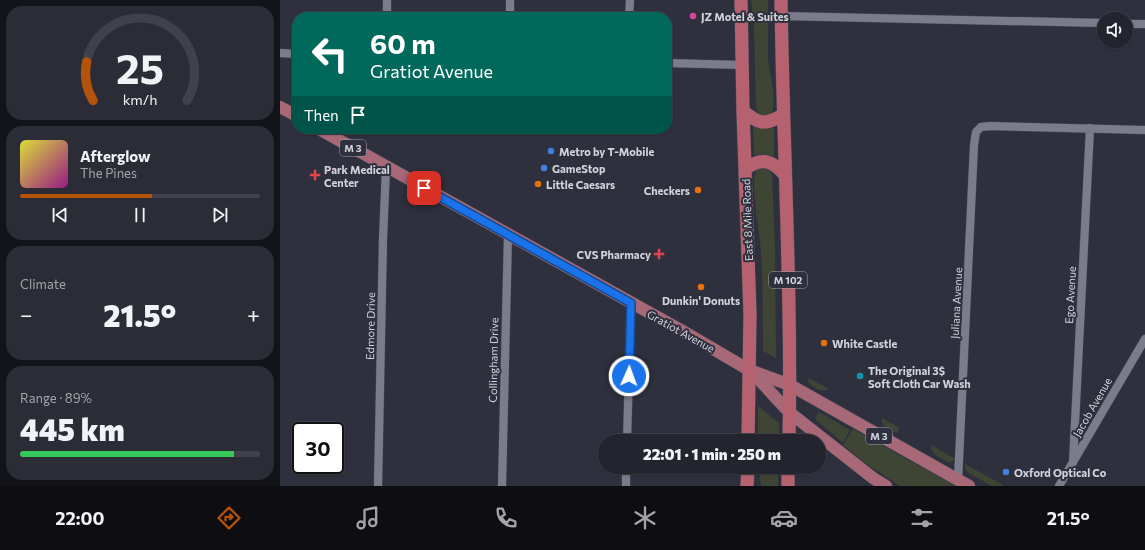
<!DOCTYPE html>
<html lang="en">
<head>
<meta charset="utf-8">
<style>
	body { margin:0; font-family:Commissioner,sans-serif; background:#2b2c36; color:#f1f3f6; height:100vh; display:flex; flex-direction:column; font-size:15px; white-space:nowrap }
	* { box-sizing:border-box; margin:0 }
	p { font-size:13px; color:#a3a4aa }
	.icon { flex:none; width:22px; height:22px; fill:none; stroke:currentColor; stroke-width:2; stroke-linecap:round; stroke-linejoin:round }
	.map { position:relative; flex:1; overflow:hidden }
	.details { display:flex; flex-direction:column; gap:6px; padding:6px; background:#131419; width:280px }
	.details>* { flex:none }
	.banner { position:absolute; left:12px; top:12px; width:380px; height:122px; border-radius:16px; box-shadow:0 1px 3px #0004,0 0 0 1px #40414a; background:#00695c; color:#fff; overflow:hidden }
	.buttons { position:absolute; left:817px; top:12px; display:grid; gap:8px }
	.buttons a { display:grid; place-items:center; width:36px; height:36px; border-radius:50%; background:#23242e; box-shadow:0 1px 3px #0004,0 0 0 1px #40414a; font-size:20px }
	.speed { position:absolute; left:12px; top:422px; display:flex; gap:8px; font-size:20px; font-weight:700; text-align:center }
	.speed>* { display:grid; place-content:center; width:52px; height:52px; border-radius:50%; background:#23242e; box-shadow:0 1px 3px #0004,0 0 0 1px #40414a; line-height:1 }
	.speed .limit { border:2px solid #111; border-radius:6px; background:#fff; color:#111 }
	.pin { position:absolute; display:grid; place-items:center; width:34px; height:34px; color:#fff; margin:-17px; border-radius:8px; box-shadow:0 2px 6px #0006 }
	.me { position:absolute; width:44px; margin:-22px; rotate:2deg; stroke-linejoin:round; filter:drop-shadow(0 0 3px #0008) }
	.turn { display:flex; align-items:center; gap:14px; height:84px; padding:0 12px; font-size:18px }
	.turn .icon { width:52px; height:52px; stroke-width:2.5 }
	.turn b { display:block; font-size:28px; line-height:34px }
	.then { display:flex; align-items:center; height:38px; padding:0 12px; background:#0003; gap:8px; font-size:15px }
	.big { font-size:30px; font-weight:800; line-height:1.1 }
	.details .card { flex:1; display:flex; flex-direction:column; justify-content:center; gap:6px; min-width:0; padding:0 14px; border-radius:16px; background:#2b2c36 }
	.details .dial { align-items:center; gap:0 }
	.dial svg { height:104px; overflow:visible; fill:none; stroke:#40414a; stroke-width:7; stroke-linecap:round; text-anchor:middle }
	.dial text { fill:#f1f3f6; stroke:none }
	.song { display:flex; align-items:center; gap:12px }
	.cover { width:48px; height:48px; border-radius:6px; background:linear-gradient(135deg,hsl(60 70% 55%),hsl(310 70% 35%)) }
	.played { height:4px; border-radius:2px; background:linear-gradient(90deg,#b45309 55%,#40414a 55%) }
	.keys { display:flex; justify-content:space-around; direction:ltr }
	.heat { display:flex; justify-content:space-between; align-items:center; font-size:22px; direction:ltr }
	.charge { height:6px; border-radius:3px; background:linear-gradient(90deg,#34c759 89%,#40414a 0) }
	.trip { position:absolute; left:318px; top:434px; width:228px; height:40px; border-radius:20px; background:#23242e; box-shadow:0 1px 3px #0004,0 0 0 1px #40414a; font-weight:800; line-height:40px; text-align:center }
	.tabs { display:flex; height:64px; justify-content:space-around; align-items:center; background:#0e0e12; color:#a3a4aa }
	.tabs .icon { width:28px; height:28px }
	.tabs .selected { color:#b45309 }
	.tabs b { font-size:18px; color:#f1f3f6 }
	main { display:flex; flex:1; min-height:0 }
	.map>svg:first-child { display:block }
</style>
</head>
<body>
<main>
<section class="details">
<div class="card dial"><svg viewBox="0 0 100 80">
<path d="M14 69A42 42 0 1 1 86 69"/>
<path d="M14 69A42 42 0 0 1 9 39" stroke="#b45309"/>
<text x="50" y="56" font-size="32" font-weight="700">25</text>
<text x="50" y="72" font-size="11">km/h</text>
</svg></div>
<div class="card">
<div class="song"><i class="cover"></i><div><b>Afterglow</b><p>The Pines</p></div></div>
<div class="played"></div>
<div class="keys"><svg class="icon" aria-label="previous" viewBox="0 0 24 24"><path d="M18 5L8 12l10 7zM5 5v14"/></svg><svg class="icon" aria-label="pause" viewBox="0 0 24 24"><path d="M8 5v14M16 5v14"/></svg><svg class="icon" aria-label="next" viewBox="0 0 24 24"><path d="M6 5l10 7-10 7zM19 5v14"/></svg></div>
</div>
<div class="card"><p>Climate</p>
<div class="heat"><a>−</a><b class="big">21.5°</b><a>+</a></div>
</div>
<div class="card"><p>Range · 89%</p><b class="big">445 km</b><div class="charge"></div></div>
</section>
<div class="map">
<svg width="865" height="486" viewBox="0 0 865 486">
	<rect width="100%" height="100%" fill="#2f303d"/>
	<path fill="#3f4534" d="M 471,0 L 488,0 C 488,20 488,39 488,59 C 489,73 498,101 491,114 L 485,117 L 479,114 L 476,107 L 474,25 Z
		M 473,126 L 481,129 L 494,128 L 494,156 L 484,154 L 474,155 Z
		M 483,167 L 489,169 L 492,174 L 495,248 L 496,358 L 483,351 C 483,317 483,283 481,250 C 480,233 470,185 476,171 Z
		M 529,378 L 549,389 C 541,393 534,388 528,382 Z
		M 478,406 L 499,423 L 499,441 L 478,441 Z
		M 539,412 L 570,430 L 563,443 L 535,419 Z
		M 602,418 L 620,428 L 617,433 C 611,430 600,427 602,418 Z
		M 573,429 L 675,486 L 620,486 L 588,465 L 563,445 Z
		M 651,445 L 674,458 L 674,460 L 669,463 C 662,458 651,455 651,445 Z
		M 685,464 L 723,485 L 722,486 L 712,486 L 689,473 L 686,470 Z
		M 479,467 L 498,467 L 498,486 L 481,486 Z"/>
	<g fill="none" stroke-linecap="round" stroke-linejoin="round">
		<g stroke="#4b4c56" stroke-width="9">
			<path id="minor" d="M 501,16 L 824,23
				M 107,17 L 107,0
				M 230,17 L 230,0
				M 349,17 L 350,0
				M 846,24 L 865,24
				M 0,53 L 17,54
				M 387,63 L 462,65
				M 347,441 L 351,303
				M 793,462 L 810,128
				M 678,480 L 694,145 L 696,132 L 701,127 L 710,126 L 865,130
				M 98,486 L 103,239 L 106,167
				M 222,486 L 228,235
				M 346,486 L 346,467
				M 779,486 L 865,339"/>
		</g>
		<g stroke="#4b4c56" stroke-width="13">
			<path id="primary" d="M 0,107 L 17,116
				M 39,129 L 406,333 L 469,370 L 510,385 L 689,486
				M 472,372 L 509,412 L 593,478 L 606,486"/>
		</g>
		<g stroke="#4b4c56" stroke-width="14">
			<path id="trunk" d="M 461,0 L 463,111 L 470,315 L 468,441
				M 501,0 C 503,147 512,294 509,441
				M 463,111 C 479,124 484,126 503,115
				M 465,169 C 482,157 492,160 505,175
				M 467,486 L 468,467
				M 508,486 L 508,467"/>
		</g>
		<use href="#minor" stroke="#7b7c8b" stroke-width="8"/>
		<use href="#primary" stroke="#a76877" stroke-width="12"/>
		<use href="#trunk" stroke="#b66170" stroke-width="13"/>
	</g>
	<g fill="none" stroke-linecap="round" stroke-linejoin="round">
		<g stroke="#114b97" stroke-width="10">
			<path id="route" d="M 144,188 L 351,303 L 349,376"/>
		</g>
		<use href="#route" stroke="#1a73e8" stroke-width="7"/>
	</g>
	<circle fill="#d1479c" stroke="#2f303d" stroke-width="1.5" cx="413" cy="16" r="4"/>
	<g fill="#3f7fe0" stroke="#2f303d" stroke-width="1.5">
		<circle cx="271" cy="151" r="4"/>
		<circle cx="264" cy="168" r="4"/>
		<circle cx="726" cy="472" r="4"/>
	</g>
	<g fill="#e0444e" stroke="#2f303d" stroke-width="1.5">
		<path d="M33 169h4v4h4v4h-4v4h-4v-4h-4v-4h4z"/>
		<path d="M377 248h4v4h4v4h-4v4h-4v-4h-4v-4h4z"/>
	</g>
	<g fill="#e8710a" stroke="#2f303d" stroke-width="1.5">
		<circle cx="258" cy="184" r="4"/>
		<circle cx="418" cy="190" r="4"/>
		<circle cx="421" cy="287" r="4"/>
		<circle cx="544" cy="343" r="4"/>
	</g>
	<circle fill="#0f9aa8" stroke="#2f303d" stroke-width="1.5" cx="580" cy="376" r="4"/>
	<g text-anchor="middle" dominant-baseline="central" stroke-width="4" stroke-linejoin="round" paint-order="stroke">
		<g fill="#2f303d" stroke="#a0a1ab" stroke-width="1">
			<rect x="60" y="140" width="26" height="16" rx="3"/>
			<rect x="489" y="272" width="38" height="16" rx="3"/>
			<rect x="586" y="428" width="26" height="16" rx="3"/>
		</g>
		<g font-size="10" font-weight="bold" fill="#d1d2da">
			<text x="73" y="148">M 3</text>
			<text x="508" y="280">M 102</text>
			<text x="599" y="436">M 3</text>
		</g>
		<g font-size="11" font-weight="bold" fill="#d1d2da" stroke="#2f303d" text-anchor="start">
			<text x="421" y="16">JZ Motel &amp; Suites</text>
			<text x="279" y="151">Metro by T-Mobile</text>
			<text x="272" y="168">GameStop</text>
			<text x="44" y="169">Park Medical<tspan x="44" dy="13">Center</tspan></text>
			<text x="266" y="184">Little Caesars</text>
			<text x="410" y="190" text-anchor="end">Checkers</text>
			<text x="371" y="254" text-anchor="end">CVS Pharmacy</text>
			<text x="421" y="300" text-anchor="middle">Dunkin' Donuts</text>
			<text x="552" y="343">White Castle</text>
			<text x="588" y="370">The Original 3$<tspan x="588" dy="13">Soft Cloth Car Wash</tspan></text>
			<text x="734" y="472">Oxford Optical Co</text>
		</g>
		<g font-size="11" fill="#d1d2da" stroke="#2f303d">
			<text transform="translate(467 220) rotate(-92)">East 8 Mile Road</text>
			<text transform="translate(790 295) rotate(-87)">Ego Avenue</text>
			<text transform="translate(676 303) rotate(-87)">Juliana Avenue</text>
			<text transform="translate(90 326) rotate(-89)">Edmore Drive</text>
			<text transform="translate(401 331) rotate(29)">Gratiot Avenue</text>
			<text transform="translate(213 360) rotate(-89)">Collingham Drive</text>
			<text transform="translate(812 407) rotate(-60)">Jacob Avenue</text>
		</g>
	</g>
</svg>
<div class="buttons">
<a><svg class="icon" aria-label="sound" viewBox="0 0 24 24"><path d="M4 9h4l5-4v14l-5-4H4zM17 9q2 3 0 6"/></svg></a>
</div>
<div class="speed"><div class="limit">30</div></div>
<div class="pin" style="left:144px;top:188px;background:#d93025"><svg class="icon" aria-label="arrive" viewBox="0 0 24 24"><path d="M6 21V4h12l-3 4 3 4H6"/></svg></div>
<svg class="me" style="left:349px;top:376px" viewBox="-20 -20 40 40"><circle r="17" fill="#1a73e8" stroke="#fff" stroke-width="3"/><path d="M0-11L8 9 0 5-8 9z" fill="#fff"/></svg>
<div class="trip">22:01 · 1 min · 250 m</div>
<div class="banner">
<div class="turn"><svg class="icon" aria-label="left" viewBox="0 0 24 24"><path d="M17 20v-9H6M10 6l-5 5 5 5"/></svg><div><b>60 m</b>Gratiot Avenue</div></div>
<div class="then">Then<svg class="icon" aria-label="arrive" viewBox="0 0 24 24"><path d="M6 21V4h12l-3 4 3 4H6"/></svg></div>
</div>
</div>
</main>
<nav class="tabs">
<b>22:00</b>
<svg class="icon selected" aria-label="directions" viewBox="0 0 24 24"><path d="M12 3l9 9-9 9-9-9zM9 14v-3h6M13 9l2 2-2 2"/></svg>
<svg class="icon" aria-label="music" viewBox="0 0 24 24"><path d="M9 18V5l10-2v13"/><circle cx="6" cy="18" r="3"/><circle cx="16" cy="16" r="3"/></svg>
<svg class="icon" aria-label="phone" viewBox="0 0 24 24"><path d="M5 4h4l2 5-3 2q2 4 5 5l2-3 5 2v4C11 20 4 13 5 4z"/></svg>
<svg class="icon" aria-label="climate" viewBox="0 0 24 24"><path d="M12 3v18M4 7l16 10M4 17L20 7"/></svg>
<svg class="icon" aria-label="car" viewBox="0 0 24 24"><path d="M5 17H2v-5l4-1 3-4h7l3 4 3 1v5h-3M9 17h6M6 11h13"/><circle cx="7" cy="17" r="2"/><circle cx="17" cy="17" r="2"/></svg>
<svg class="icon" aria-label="filters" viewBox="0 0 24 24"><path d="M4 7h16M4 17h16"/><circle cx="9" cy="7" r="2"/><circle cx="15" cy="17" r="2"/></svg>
<b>21.5°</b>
</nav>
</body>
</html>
